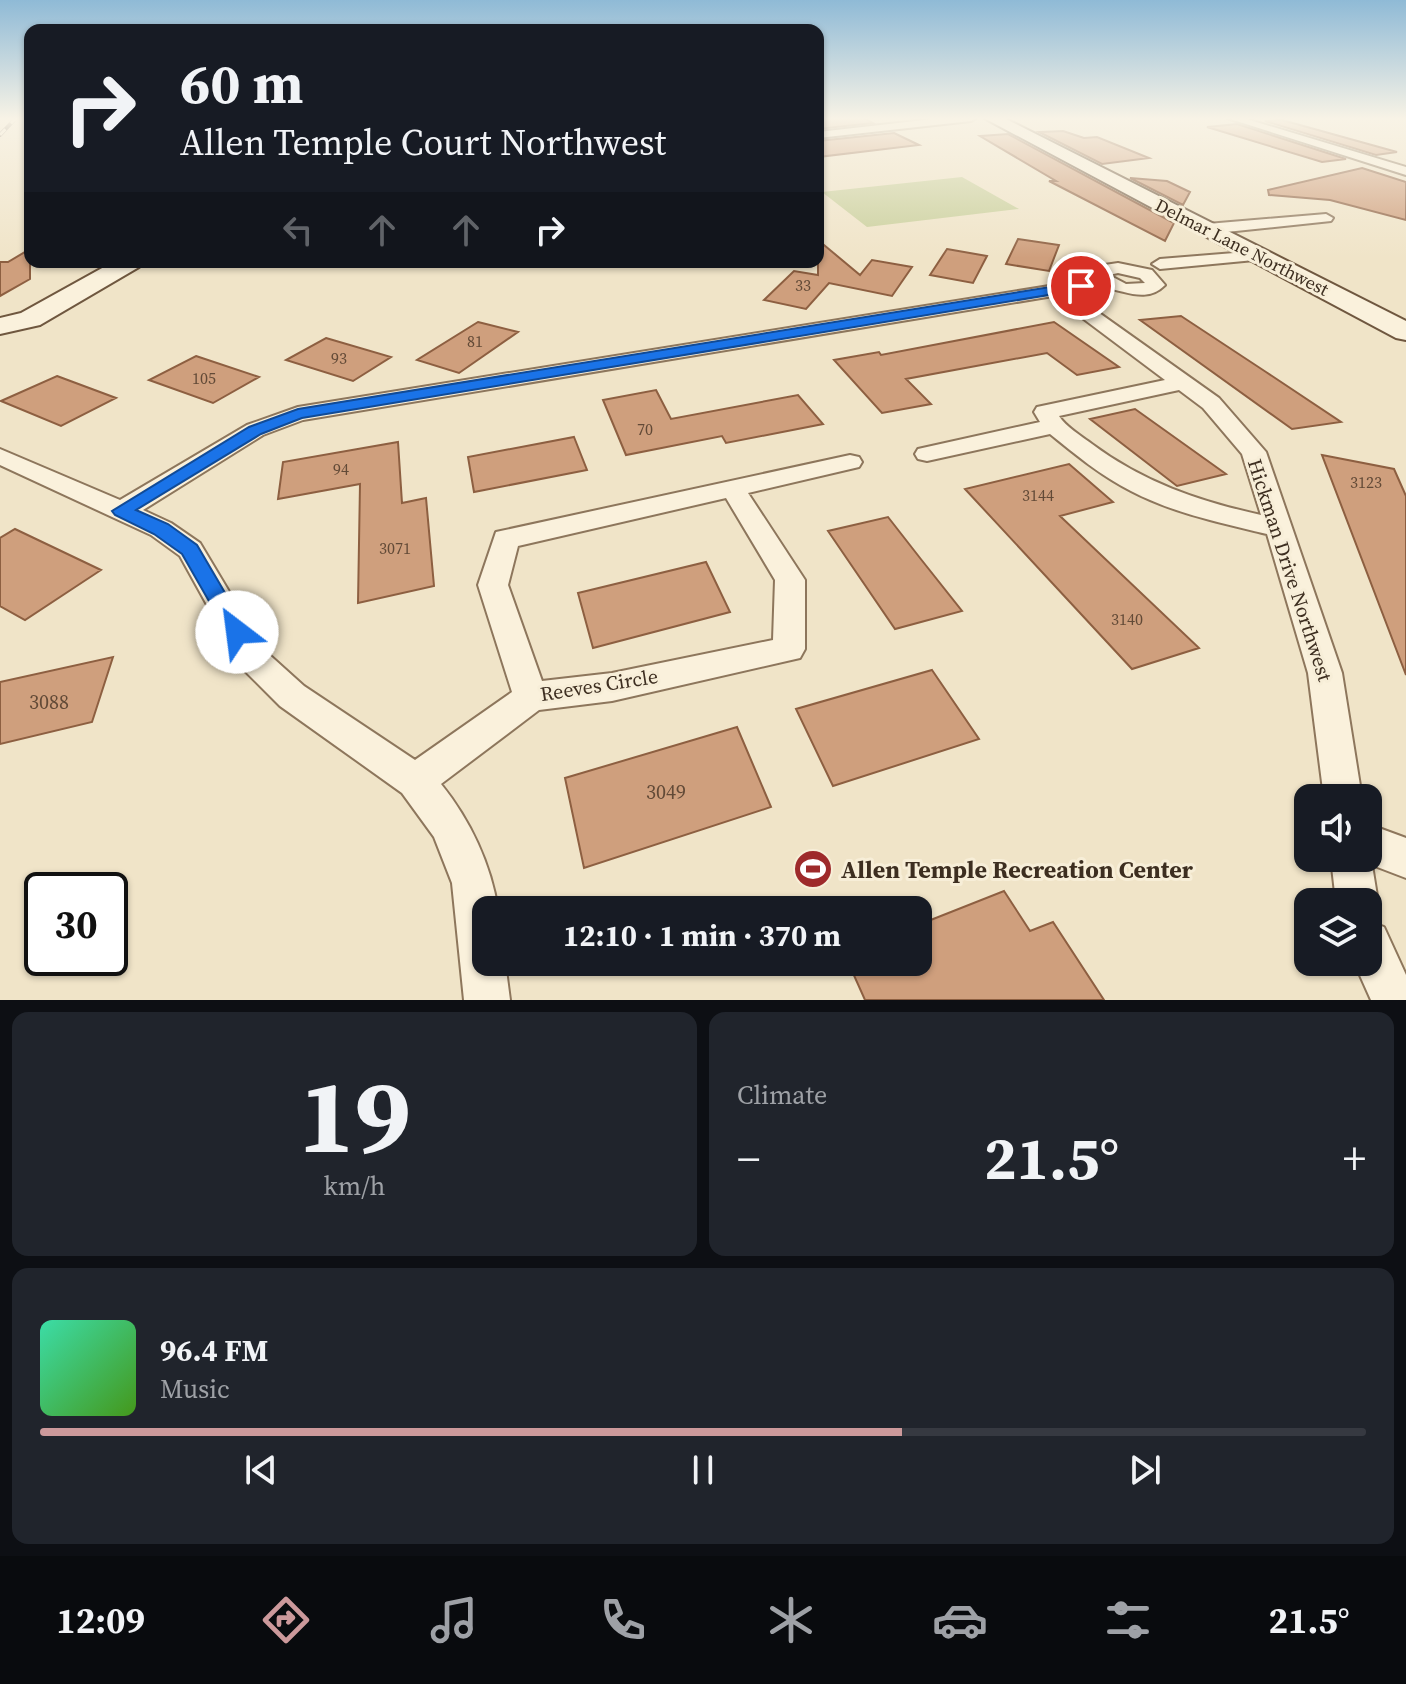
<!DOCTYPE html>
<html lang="en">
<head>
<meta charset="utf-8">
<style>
	body { margin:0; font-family:"Source Serif 4",serif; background:#20242c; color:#f1f3f6; height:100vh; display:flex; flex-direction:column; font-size:30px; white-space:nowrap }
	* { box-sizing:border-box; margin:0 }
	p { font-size:26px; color:#9ea1a6 }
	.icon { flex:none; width:44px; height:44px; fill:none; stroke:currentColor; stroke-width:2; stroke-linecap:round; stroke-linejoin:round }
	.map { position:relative; height:1000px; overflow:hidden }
	.drawer { display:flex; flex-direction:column; gap:12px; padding:12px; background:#0d0f14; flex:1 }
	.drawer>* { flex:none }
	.top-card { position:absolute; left:24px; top:24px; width:800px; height:244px; border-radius:16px; box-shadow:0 2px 6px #0004; background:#171b24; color:#f1f3f6; overflow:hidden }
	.tools { position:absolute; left:1294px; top:784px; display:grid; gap:16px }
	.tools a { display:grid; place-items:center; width:88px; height:88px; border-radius:16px; background:#171b24; box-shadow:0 2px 6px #0004; font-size:40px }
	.speed { position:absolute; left:24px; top:872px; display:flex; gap:16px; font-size:40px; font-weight:700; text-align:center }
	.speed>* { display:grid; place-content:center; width:104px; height:104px; border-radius:50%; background:#171b24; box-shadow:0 2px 6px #0004; line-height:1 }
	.speed .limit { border:4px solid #111; border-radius:12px; background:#fff; color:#111 }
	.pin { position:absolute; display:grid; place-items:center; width:68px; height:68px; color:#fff; margin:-34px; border:4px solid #fff; border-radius:50%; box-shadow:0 2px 8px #0007 }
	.me { position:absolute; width:88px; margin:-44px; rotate:330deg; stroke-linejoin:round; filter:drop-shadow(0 0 6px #0008) }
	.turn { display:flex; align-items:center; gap:28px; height:168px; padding:0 24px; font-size:36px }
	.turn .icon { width:104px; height:104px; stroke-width:2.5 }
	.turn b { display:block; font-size:56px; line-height:68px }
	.lanes { display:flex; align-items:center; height:76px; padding:0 24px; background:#0003; justify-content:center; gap:40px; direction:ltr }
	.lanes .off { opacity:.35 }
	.big { font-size:60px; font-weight:700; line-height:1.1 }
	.drawer .tile { flex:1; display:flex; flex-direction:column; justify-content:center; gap:12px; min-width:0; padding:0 28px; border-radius:16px; background:#20242c }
	.drawer .dial { align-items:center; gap:0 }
	.dial b { font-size:104px; line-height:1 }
	.song { display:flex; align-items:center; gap:24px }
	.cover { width:96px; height:96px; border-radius:12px; background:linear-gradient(135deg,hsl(160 70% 55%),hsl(100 70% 35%)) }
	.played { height:8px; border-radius:4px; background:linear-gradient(90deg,#cc999b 65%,#363941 65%) }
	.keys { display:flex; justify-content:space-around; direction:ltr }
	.heat { display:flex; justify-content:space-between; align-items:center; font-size:44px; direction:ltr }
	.drawer .tiles { flex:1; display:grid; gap:12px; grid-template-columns:1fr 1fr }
	.tile:last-child { grid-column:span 2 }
	.trip { position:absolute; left:472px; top:896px; width:460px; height:80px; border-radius:16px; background:#171b24; box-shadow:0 2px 6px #0004; font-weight:700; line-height:80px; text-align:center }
	.tabs { display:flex; height:128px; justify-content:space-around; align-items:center; background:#090b0e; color:#9ea1a6 }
	.tabs .icon { width:56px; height:56px }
	.tabs .on { color:#cc999b }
	.tabs b { font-size:36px; color:#f1f3f6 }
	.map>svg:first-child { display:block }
</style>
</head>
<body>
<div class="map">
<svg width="1406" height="1000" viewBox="0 0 1406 1000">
	<rect width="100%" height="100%" fill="#f0e4c8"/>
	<path fill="#c9cf9b" d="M 962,177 L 1019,209 L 867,227 L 822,192 Z"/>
	<path fill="#cf9f7d" stroke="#8d5f41" stroke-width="2" d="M 818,118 L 864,118 L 873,123 L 818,129 Z
		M 1282,120 L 1397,152 L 1376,155 L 1265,121 Z
		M 1237,124 L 1346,159 L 1322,162 L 1207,127 Z
		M 1063,131 L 1084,138 L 1097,137 L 1149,158 L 1102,164 L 1039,132 Z
		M 894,133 L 919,145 L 818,157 L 818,141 Z
		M 1008,134 L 1174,223 L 1165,241 L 1049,181 L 1056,181 L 980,136 Z
		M 1362,168 L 1406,182 L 1406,220 L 1330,200 L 1269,195 L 1268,190 Z
		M 1130,178 L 1167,181 L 1190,192 L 1183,205 Z
		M 1018,239 L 1059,245 L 1049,271 L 1006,264 Z
		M 818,240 L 860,275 L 872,260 L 912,267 L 892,296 L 829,283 L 806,309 L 764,300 L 794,271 L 818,275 Z
		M 30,249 L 30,279 L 0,296 L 0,262 L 8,262 Z
		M 947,249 L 987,256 L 973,283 L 930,275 Z
		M 1181,316 L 1266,372 L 1341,422 L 1292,429 L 1140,320 Z
		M 478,322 L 518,332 L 459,373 L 417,360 Z
		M 1054,322 L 1119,367 L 1077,375 L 1047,353 L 906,379 L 931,404 L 882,413 L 834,360 L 879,352 L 881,355 Z
		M 326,338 L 391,357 L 353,381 L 286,360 Z
		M 196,356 L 259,377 L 213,403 L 149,380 Z
		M 57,376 L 116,398 L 61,426 L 1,401 Z
		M 656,390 L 671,419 L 798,395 L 823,424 L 726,443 L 722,436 L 626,455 L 603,400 Z
		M 1135,409 L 1226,474 L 1177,486 L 1090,419 Z
		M 574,437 L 587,470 L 474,492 L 468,457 Z
		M 398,442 L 402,503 L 426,498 L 434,586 L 358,603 L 360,484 L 278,499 L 283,462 Z
		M 1322,455 L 1394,469 L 1406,496 L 1406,675 Z
		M 1069,464 L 1113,502 L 1060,516 L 1199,648 L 1132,669 L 965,489 Z
		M 888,517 L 920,558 L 962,611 L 895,629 L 828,531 Z
		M 15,529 L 101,570 L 25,620 L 0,606 L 0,538 Z
		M 706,562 L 730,612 L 593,648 L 578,593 Z
		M 113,657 L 92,722 L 0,744 L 0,682 Z
		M 932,670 L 979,739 L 833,786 L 796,709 Z
		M 737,727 L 771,807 L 584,868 L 565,778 Z
		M 1004,891 L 1030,931 L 1053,922 L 1104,1000 L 865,1000 L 848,962 L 918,962 L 918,925 Z"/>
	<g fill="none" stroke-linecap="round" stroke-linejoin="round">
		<g stroke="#8d765c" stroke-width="4">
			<path id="street" d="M 942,118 L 976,118 L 971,121 L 818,138 L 818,132 Z
				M 1227,118 L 1243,118 L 1406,167 L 1406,175 Z
				M 1326,214 L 1333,218 L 1331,221 L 1207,234 L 1199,229 L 1207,224 Z
				M 1259,251 L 1265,253 L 1265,259 L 1160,269 L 1152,264 L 1160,259 Z
				M 1118,263 L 1152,270 L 1165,285 C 1146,304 1125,290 1104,288 C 1094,286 1081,291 1071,293 L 1219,398 L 1266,452 L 1342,673 L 1362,798 L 1324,798 L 1308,673 L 1267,534 C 1221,523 1173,513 1131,491 C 1101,476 1075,454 1050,434 L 927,461 L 918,459 L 915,454 L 918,449 L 1040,422 L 1034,412 L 1037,407 L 1165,380 L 1053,296 L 303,420 L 263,435 L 143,510 L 171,523 L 200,543 L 264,650 L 304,686 L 415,760 L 512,692 L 478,585 L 496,532 L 850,455 L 859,457 L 862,462 L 859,467 L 748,493 L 805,580 L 805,649 L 800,658 L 612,701 L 539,710 L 441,784 C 470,820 491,864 498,910 L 486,910 L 486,962 L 505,962 L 510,1000 L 464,1000 L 452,883 L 434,837 L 402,793 L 280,706 L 242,668 L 180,556 L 151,535 L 0,465 L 0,449 L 120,500 L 247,425 L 298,407 L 1093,279 L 1091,275 L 1098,266 ZM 1118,273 L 1140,278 L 1145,283 L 1126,284 L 1109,275 ZM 1179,390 L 1203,408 L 1242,454 L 1261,515 C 1198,501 1143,482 1092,444 C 1080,435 1066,427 1059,416 ZM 726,498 L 775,580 L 773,640 L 612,673 L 542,681 L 508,585 L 518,546 Z
				M 1368,824 L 1406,838 L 1406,878 L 1372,865 L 1378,902 L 1372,917 L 1368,919 L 1368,902 L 1336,902 L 1331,858 L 1368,858 Z
				M 1368,921 L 1384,927 L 1406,975 L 1406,1000 L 1371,1000 L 1354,962 L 1368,962 Z"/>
		</g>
		<g stroke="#6f573f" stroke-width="4">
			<path id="secondary" d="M 984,118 L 1004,118 L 1406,321 L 1406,340 L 1396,338 Z
				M 113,262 L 143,262 L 139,267 L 40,325 L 0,334 L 0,318 L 21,313 Z"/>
		</g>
		<use href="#street" fill="#faf1dc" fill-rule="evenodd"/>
		<use href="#secondary" fill="#faf1dc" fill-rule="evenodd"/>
		<g stroke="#3d2e20" stroke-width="4">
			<path id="rail" d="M 0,135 L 16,118"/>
		</g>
		<use href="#rail" stroke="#f7eed8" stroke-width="3" stroke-dasharray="8" stroke-linecap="butt"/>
	</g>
	<linearGradient id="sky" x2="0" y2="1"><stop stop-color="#8fbad6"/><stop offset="0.46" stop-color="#f8f3e6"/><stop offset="1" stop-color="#f8f3e6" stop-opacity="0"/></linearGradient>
	<rect width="1406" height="258" fill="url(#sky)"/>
	<path fill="#1a73e8" stroke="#114b97" stroke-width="2" d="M 1081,282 L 1087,286 L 1085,289 L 302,418 L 261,434 L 136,510 L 168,524 L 197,545 L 248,632 L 245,638 L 237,640 L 230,638 L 182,554 L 154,534 L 115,515 L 112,511 L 249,427 L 298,409 Z"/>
	<defs>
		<g id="stadium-disc" transform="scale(2)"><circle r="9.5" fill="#9e2a2b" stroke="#f7eed8"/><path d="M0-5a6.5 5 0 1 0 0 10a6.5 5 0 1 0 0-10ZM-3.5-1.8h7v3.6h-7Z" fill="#fff"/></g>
	</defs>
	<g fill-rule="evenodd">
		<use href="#stadium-disc" x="813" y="869"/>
	</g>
	<g text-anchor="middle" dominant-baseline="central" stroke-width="6" stroke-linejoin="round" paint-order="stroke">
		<g font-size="16" fill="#624a37">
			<text x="803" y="285">33</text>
			<text x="475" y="341">81</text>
			<text x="339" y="358">93</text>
			<text x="204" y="378">105</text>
			<text x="645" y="429">70</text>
			<text x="341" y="469">94</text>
			<text x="1366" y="482">3123</text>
			<text x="1038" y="495">3144</text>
			<text x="395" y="548">3071</text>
			<text x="1127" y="619">3140</text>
		</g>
		<g font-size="18" fill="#3d2e20" stroke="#f7eed8">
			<text transform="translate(1242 247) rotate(27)">Delmar Lane Northwest</text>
		</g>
		<g font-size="20" fill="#3d2e20" stroke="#f7eed8">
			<text transform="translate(1290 570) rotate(72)">Hickman Drive Northwest</text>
			<text transform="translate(599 685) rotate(-9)">Reeves Circle</text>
		</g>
		<g font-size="20" fill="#624a37">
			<text x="49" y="702">3088</text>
			<text x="666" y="792">3049</text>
		</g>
		<g font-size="24" font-weight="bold" fill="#3d2e20" stroke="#f7eed8" text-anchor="start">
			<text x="841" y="869">Allen Temple Recreation Center</text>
		</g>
	</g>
</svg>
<div class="tools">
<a><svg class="icon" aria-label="sound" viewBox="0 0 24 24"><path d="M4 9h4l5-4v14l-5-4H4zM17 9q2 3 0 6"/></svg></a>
<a><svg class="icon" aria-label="layers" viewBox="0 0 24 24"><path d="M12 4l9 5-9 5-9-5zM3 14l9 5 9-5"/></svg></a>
</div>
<div class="speed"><div class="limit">30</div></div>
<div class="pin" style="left:1081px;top:286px;background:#d93025"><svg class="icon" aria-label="arrive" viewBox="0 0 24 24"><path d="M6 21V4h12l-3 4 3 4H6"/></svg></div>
<svg class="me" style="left:237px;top:632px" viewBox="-20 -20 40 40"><circle r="19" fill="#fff"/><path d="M0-13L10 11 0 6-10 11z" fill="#1a73e8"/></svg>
<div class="trip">12:10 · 1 min · 370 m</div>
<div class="top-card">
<div class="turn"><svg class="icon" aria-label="right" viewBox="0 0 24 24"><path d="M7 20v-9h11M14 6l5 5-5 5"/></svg><div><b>60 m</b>Allen Temple Court Northwest</div></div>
<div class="lanes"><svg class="icon off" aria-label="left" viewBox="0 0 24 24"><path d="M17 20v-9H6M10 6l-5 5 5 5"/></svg><svg class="icon off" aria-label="ahead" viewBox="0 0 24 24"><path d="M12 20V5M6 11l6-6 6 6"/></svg><svg class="icon off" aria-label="ahead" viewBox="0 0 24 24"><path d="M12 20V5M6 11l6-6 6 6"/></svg><svg class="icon" aria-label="right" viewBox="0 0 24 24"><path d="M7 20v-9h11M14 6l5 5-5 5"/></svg></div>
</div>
</div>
<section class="drawer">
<div class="tiles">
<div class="tile dial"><b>19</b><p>km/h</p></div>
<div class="tile"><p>Climate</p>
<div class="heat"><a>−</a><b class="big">21.5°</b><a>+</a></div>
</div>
<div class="tile">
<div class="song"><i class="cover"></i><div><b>96.4 FM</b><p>Music</p></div></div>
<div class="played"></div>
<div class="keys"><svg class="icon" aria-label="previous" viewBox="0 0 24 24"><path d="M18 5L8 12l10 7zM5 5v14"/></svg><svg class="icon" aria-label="pause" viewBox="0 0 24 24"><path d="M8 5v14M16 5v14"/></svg><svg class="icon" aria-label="next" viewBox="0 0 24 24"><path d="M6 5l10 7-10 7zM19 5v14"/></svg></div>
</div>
</div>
</section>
<nav class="tabs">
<b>12:09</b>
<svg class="icon on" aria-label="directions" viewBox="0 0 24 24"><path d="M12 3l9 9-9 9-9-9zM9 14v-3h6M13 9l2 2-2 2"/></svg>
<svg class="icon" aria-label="music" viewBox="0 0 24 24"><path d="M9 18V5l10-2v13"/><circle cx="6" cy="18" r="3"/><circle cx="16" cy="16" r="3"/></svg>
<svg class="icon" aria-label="phone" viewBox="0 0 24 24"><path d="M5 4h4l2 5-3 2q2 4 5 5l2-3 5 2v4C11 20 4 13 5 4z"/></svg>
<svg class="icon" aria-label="climate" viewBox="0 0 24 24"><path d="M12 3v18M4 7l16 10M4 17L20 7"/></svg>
<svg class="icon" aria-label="car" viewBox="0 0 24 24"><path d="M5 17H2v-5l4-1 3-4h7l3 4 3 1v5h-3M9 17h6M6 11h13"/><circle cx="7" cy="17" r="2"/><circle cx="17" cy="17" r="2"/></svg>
<svg class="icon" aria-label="filters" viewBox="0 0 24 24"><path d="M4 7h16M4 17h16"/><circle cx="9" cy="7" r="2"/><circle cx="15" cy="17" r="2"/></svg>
<b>21.5°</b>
</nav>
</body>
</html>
